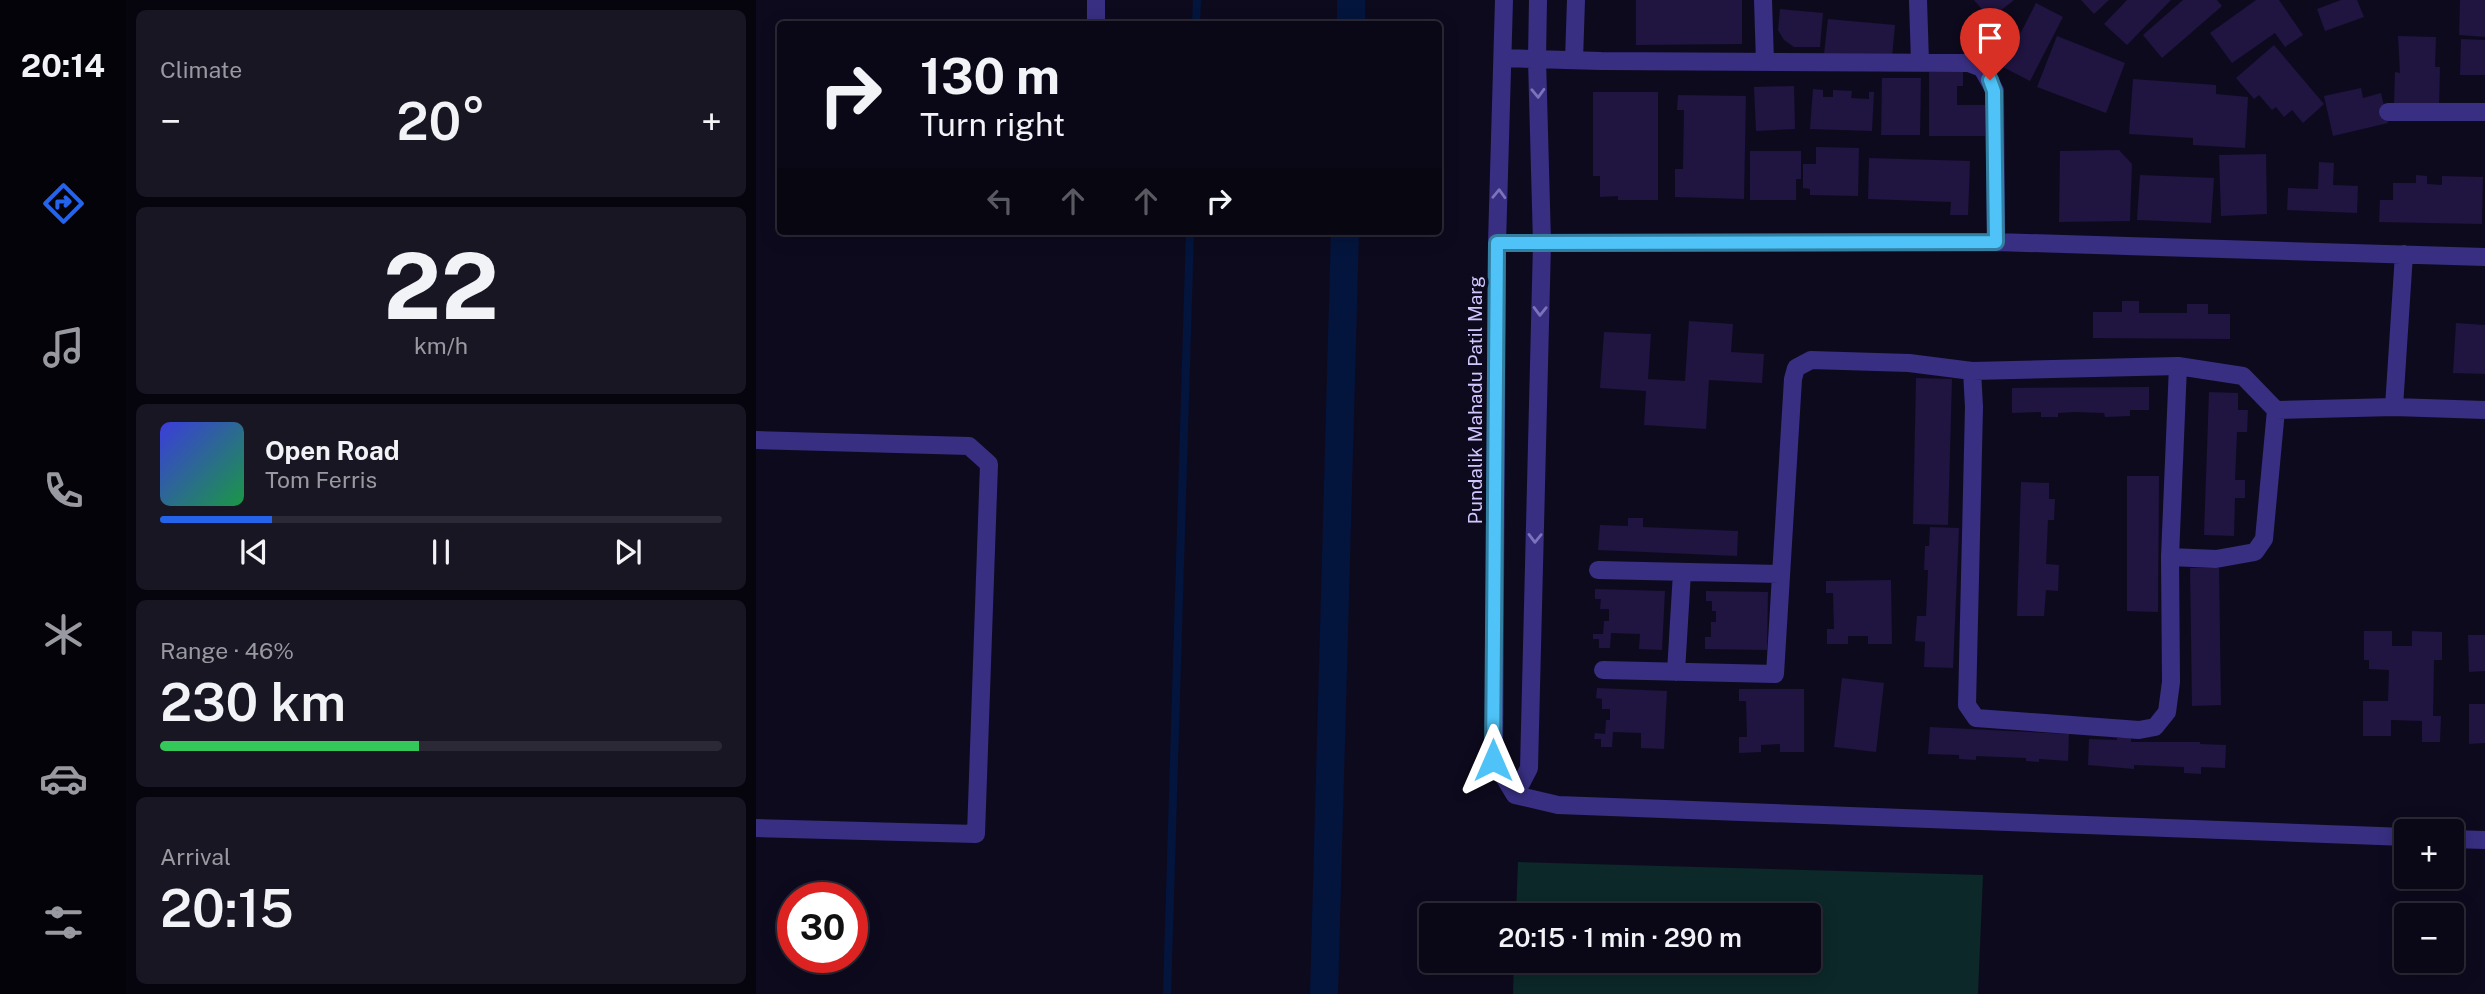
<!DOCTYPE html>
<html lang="en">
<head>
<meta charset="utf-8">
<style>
	body { margin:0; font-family:"Public Sans",sans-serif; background:#181623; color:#f1f3f6; height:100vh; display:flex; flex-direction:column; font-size:26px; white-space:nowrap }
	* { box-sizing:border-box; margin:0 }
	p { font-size:23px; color:#999aa1 }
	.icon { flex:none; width:38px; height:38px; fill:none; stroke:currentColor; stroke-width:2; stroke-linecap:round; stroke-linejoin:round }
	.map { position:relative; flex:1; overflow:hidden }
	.panel { display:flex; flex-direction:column; gap:10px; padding:10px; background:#06040c; width:630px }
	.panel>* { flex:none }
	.hud { position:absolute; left:21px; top:21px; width:665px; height:214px; border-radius:7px; box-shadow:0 4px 18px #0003,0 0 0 2px #2a2935; background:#0a0816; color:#f1f3f6; overflow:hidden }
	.tools { position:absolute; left:1638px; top:819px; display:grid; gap:14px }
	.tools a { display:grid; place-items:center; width:70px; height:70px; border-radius:7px; background:#0a0816; box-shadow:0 4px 18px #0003,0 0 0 2px #2a2935; font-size:35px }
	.speed { position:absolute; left:21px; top:882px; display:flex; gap:14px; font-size:35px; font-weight:700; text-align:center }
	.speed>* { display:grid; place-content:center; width:91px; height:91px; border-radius:50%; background:#0a0816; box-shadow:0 4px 18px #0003,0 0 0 2px #2a2935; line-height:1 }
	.speed .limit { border:10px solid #d22; background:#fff; color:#111 }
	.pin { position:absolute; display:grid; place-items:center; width:60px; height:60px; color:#fff; margin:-72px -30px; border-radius:50% 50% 50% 0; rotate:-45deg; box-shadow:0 0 7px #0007 }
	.pin .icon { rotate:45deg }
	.me { position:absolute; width:77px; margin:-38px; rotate:0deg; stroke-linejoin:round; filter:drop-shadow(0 0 5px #0008) }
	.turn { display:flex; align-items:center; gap:24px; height:147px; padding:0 28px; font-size:32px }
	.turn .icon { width:91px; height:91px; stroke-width:2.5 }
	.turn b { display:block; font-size:49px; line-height:60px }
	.lanes { display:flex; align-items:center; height:66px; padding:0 28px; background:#0003; justify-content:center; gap:35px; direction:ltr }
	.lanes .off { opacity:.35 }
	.big { font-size:52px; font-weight:600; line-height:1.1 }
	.panel .card { flex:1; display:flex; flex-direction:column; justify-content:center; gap:10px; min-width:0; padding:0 24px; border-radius:10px; background:#181623 }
	.panel .dial { align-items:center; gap:0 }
	.dial b { font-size:91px; line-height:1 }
	.song { display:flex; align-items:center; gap:21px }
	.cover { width:84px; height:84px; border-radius:10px; background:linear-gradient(135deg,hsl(240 70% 55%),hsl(140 70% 35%)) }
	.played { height:7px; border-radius:4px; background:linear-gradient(90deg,#2563eb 20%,#2a2935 20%) }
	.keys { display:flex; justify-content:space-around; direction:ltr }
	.heat { display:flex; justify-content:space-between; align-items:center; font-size:38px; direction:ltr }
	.charge { height:10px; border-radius:5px; background:linear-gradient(90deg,#34c759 46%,#2a2935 0) }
	.trip { position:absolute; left:663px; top:903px; width:402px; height:70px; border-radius:7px; background:#0a0816; box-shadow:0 4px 18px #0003,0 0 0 2px #2a2935; font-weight:600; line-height:70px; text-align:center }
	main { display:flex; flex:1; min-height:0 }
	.tab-bar { display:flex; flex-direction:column; width:126px; justify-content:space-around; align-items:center; background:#040309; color:#999aa1 }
	.tab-bar .icon { width:49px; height:49px }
	.tab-bar .current { color:#2563eb }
	.tab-bar b { font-size:32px; color:#f1f3f6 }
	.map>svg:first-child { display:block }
</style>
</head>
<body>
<main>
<nav class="tab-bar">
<b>20:14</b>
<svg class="icon current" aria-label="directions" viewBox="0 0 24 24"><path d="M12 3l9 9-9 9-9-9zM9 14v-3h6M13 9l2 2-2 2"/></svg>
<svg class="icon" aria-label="music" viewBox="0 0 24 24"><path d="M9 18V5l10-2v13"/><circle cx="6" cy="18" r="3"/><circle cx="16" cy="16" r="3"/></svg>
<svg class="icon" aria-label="phone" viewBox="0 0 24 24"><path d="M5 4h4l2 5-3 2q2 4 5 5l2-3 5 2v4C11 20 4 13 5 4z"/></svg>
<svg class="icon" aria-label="climate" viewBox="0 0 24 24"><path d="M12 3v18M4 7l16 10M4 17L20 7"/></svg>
<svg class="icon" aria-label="car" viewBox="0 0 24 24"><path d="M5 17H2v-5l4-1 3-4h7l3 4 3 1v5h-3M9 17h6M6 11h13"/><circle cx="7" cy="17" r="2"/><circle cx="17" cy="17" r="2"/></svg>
<svg class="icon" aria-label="filters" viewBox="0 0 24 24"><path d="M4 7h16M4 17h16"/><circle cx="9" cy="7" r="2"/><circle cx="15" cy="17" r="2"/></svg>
</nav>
<section class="panel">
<div class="card"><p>Climate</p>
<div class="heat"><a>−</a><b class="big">20°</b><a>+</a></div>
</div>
<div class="card dial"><b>22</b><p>km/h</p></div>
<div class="card">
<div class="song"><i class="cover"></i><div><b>Open Road</b><p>Tom Ferris</p></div></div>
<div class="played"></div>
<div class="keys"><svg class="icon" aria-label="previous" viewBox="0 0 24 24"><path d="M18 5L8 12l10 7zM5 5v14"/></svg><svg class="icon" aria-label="pause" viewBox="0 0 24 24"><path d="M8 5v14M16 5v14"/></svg><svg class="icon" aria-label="next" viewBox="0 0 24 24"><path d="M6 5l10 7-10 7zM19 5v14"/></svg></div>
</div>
<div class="card"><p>Range · 46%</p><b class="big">230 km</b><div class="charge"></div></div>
<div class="card"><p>Arrival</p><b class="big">20:15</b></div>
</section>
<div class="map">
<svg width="1729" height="994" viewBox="0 0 1729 994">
	<rect width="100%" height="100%" fill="#0e0a1e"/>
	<path fill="#0c2829" d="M 762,862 L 1227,875 L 1222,994 L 757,994 L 758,961 L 1054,961 L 1054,915 L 760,915 Z"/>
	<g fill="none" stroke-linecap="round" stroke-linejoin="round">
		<path stroke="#04153d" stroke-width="8" d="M 440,24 L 441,0
			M 411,994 L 434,231"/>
		<path stroke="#04153d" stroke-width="28" d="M 595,24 L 595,0
			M 568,994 L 589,231"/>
	</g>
	<path fill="#201441" d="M 880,0 L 986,0 L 986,44 L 880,45 Z
		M 1218,0 L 1258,0 L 1234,19 Z
		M 1325,0 L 1353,0 L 1338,14 Z
		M 1371,0 L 1415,0 L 1371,45 L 1348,24 Z
		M 1427,0 L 1461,0 L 1466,6 L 1406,58 L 1387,35 Z
		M 1500,0 L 1523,0 L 1547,35 L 1529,47 L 1519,33 L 1476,63 L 1454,33 Z
		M 1585,0 L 1601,0 L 1608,17 L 1569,31 L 1561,9 Z
		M 1704,0 L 1729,0 L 1729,37 L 1703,35 Z
		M 1280,3 L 1307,17 L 1274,81 L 1247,67 Z
		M 1024,9 L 1067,13 L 1064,47 L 1038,47 L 1028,40 L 1022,30 Z
		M 1072,19 L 1139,25 L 1136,57 L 1068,54 Z
		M 1301,36 L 1369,63 L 1350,113 L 1281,87 Z
		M 1642,36 L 1680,37 L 1679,67 L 1684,67 L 1683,105 L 1638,104 L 1639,72 L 1644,73 Z
		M 1705,39 L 1729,40 L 1729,75 L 1704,75 Z
		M 1518,45 L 1568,104 L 1547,123 L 1536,110 L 1528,117 L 1520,107 L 1516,110 L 1503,95 L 1498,99 L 1480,78 Z
		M 1173,72 L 1207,72 L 1207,86 L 1201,86 L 1201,105 L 1229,105 L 1229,136 L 1173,136 Z
		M 1126,78 L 1165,78 L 1164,135 L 1125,135 Z
		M 1377,79 L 1460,85 L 1460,94 L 1492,97 L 1489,148 L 1437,145 L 1437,138 L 1373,134 Z
		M 1038,86 L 1039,129 L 1000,131 L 998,87 Z
		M 1605,88 L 1607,98 L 1625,93 L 1632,123 L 1577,136 L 1568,96 Z
		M 1057,89 L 1067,90 L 1067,97 L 1077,97 L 1077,90 L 1096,91 L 1095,98 L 1113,99 L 1113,92 L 1118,92 L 1116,131 L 1054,129 Z
		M 837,92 L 902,92 L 902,200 L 862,200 L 862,196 L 844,197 L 844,176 L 837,176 Z
		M 922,95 L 990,96 L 988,199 L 919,197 L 919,169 L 927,169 L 928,110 L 921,110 Z
		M 1060,147 L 1103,148 L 1102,196 L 1054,195 L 1054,189 L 1047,188 L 1047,164 L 1060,164 Z
		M 1363,150 L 1376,164 L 1374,221 L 1303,222 L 1304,151 Z
		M 994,151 L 1045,151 L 1045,179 L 1040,179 L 1040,200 L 994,200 Z
		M 1510,154 L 1511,214 L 1465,216 L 1463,155 Z
		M 1113,158 L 1214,161 L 1212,215 L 1194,215 L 1195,202 L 1112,199 Z
		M 1563,162 L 1578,163 L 1577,185 L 1602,186 L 1601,213 L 1531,210 L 1532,188 L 1562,189 Z
		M 1384,175 L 1458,178 L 1455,223 L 1381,220 Z
		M 1660,175 L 1671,176 L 1671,184 L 1686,185 L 1686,176 L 1727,177 L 1726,224 L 1623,222 L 1624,200 L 1637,200 L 1637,183 L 1660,183 Z
		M 1366,301 L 1383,301 L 1383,313 L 1431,313 L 1431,304 L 1452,304 L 1452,314 L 1474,314 L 1474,339 L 1337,338 L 1337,312 L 1366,312 Z
		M 933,321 L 977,324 L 975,352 L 1008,354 L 1006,383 L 953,380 L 950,429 L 888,425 L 890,391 L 844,388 L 848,332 L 895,334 L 892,379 L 929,381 Z
		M 1700,323 L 1729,325 L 1729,374 L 1697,373 Z
		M 1160,378 L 1196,379 L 1192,525 L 1157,524 Z
		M 1393,387 L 1393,410 L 1374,410 L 1374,416 L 1349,417 L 1348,413 L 1319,412 L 1302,413 L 1302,417 L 1285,417 L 1285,412 L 1256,413 L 1256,388 Z
		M 1453,392 L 1482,393 L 1482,410 L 1492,410 L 1491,432 L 1481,432 L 1479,480 L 1489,480 L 1489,498 L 1479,498 L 1478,536 L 1448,535 Z
		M 1371,476 L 1403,476 L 1402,612 L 1371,611 Z
		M 1265,482 L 1293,483 L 1293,499 L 1299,499 L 1298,520 L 1292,520 L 1290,564 L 1303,565 L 1302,591 L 1290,590 L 1288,616 L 1261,616 Z
		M 872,518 L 887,518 L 887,527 L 982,531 L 981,556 L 842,550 L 844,525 L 872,526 Z
		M 1174,527 L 1203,528 L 1197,668 L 1168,667 L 1169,642 L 1159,641 L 1161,616 L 1170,616 L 1172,570 L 1168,570 L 1169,546 L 1173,546 Z
		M 1434,568 L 1463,568 L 1465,705 L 1436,706 Z
		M 1135,580 L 1136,644 L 1112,644 L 1112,636 L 1092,636 L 1092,644 L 1071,644 L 1071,629 L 1078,629 L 1077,593 L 1070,593 L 1070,581 Z
		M 839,589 L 909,591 L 906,650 L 883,649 L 884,634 L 855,633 L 854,648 L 843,648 L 843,639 L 837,639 L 837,634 L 847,634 L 848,621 L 853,621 L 853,609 L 844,609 L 845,599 L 839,599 Z
		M 950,591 L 1012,592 L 1011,650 L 949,649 L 949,637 L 955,637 L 955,622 L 960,622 L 960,611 L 956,611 L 956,601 L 950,601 Z
		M 1608,631 L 1636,631 L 1636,646 L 1656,646 L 1656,631 L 1686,632 L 1686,660 L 1678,660 L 1677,716 L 1685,716 L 1684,742 L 1666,742 L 1666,721 L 1635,720 L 1635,736 L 1607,736 L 1607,701 L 1632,701 L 1633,670 L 1613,669 L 1613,660 L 1608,660 Z
		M 1712,635 L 1729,635 L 1729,671 L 1713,672 Z
		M 1086,678 L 1128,683 L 1120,752 L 1078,747 Z
		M 841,688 L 911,691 L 908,749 L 885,748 L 885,733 L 857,732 L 856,747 L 845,747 L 845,739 L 838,739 L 839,733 L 849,734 L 850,720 L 854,720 L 854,709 L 846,709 L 846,699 L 840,698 Z
		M 983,689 L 1048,689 L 1048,752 L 1024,752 L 1024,744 L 1005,745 L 1005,752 L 983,753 L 983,737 L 991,737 L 990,701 L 983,701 Z
		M 1713,704 L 1729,704 L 1729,743 L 1713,744 Z
		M 1174,727 L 1313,734 L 1312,761 L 1283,759 L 1283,762 L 1270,761 L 1270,758 L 1220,756 L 1220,760 L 1203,759 L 1203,755 L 1172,754 Z
		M 1361,738 L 1375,738 L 1375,742 L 1444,742 L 1444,744 L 1470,745 L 1469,768 L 1445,767 L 1445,774 L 1428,773 L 1428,767 L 1378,765 L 1378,769 L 1332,765 L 1333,739 L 1361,740 Z"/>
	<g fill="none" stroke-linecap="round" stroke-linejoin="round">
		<path stroke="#382f82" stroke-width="18" d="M 748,0 L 741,243 L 738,760 L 759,795
			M 1007,0 L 1009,62
			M 1162,0 L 1164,62
			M 340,24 L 340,0
			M 747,58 L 845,61 L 1213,63 L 1226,68 L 1239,91 L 1240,242
			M 818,60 L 820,0
			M 1632,112 L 1729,112
			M 741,243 L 1240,242 L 1729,257
			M 1216,371 L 1218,407 L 1211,705 L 1220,718 L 1383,730 L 1399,727 L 1411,712 L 1415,682 L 1414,557 L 1422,366
			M 1638,407 L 1729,410
			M 0,440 L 213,446 L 233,464 L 220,834 L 0,828
			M 1414,557 L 1460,559 L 1499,552 L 1508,539 L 1520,410
			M 842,570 L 1025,574
			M 847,670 L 1019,674 L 1037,379 L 1040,368 L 1055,360 L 1153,363 L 1216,371 L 1422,366 L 1487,376 L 1520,410 L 1638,407 L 1648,254
			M 920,672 L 926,572
			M 759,795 L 802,805 L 1650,837
			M 759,795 L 773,768 L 786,243 L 781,59 L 782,0
			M 1696,839 L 1729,840"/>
	</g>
	<defs><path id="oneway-chevron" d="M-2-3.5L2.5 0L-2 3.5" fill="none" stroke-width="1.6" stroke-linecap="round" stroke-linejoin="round" transform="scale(1.75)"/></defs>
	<g stroke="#7d73ba">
		<use href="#oneway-chevron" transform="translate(782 93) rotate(88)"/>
		<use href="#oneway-chevron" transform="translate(743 194) rotate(-88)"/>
		<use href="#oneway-chevron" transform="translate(784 311) rotate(91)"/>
		<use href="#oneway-chevron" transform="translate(779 538) rotate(91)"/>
	</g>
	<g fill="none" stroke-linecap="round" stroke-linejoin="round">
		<g stroke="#337fa1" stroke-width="18">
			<path id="route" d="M 737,760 L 741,243 L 1240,242 L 1238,91 L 1234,80"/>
		</g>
		<use href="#route" stroke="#4fc3f7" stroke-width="12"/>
	</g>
	<g text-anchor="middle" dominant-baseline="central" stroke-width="7" stroke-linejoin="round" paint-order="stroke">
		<g font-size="19" fill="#d1c7ff" stroke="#0e0a1e">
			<text transform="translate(719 400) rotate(-90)">Pundalik Mahadu Patil Marg</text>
		</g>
	</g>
</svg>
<div class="tools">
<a>+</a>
<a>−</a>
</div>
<div class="speed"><div class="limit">30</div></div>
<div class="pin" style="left:1234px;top:80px;background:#d93025"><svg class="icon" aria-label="arrive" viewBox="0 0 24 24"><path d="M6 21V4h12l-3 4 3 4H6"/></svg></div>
<svg class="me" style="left:737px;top:760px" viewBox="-20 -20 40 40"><path d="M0-17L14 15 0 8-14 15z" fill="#4fc3f7" stroke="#fff" stroke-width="4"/></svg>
<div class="trip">20:15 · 1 min · 290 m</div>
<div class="hud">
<div class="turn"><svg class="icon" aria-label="right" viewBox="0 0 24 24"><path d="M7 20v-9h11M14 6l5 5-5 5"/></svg><div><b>130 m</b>Turn right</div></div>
<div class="lanes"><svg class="icon off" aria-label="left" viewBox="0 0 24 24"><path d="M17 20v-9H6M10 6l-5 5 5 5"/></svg><svg class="icon off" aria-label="ahead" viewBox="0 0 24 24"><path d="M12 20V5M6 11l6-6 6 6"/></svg><svg class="icon off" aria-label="ahead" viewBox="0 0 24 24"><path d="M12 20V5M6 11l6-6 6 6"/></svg><svg class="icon" aria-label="right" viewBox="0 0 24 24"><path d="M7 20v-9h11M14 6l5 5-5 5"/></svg></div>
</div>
</div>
</main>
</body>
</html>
